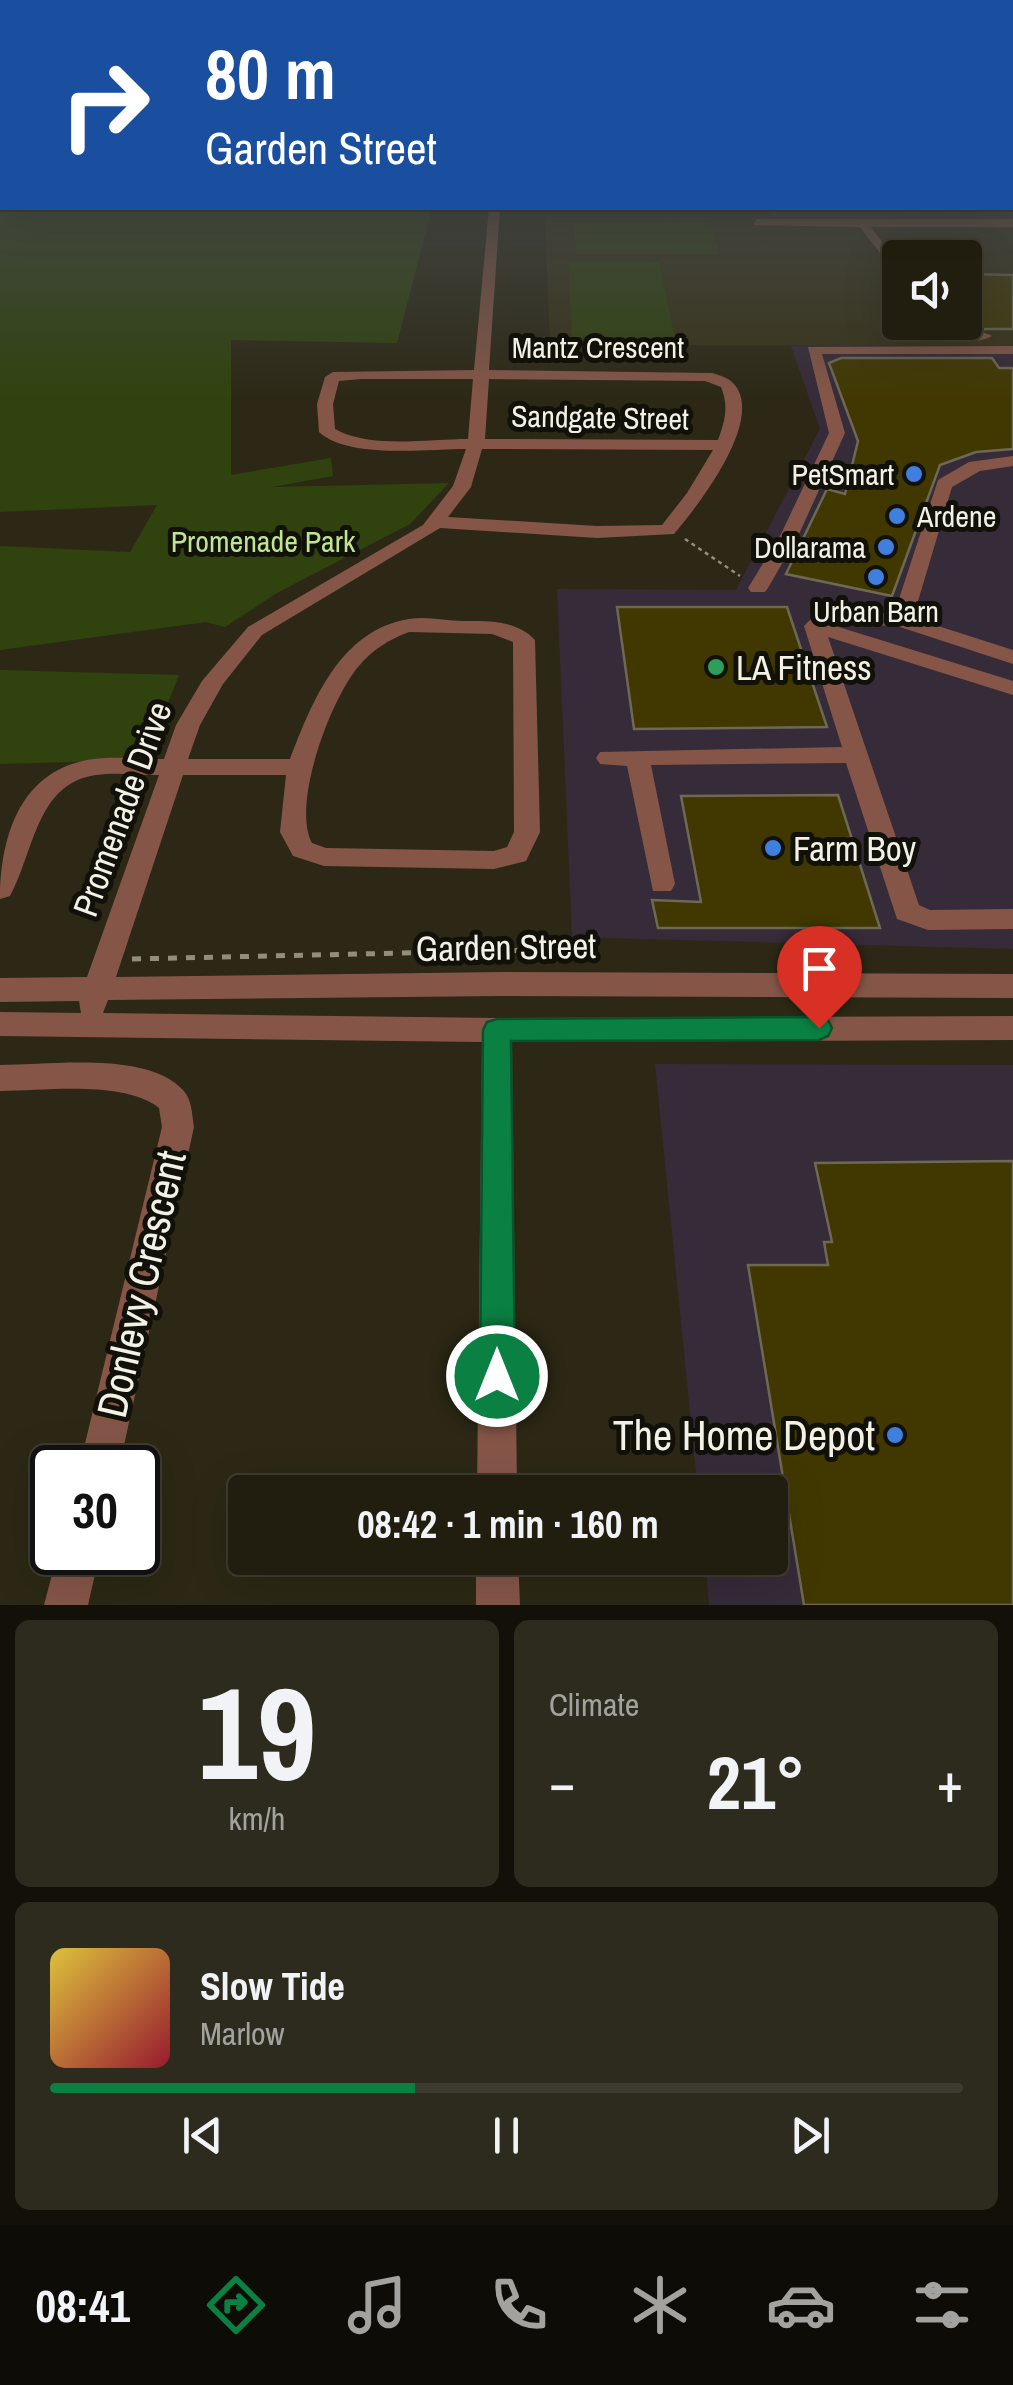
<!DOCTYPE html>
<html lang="en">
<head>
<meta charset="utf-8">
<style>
	body { margin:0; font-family:"Archivo Narrow",sans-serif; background:#2d2b1e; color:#f1f3f6; height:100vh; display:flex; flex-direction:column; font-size:38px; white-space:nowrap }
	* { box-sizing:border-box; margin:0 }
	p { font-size:32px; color:#a2a29f }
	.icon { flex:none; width:55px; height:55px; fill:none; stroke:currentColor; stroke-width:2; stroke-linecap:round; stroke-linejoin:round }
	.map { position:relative; height:1605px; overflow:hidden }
	.panel { display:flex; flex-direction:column; gap:15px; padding:15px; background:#121009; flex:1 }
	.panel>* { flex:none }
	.top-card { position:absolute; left:0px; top:0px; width:1015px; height:210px; box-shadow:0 10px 40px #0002,0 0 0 2px #3e3c30; background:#1a4fa0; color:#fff; overflow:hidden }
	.fabs { position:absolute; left:882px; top:240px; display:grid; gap:20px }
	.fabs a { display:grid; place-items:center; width:100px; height:100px; border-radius:10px; background:#211e10; box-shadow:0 10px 40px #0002,0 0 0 2px #3e3c30; font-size:50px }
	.speed { position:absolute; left:30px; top:1445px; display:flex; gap:20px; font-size:50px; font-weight:700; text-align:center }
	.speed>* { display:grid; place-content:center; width:130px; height:130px; border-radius:50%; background:#211e10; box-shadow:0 10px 40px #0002,0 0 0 2px #3e3c30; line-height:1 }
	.speed .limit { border:5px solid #111; border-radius:15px; background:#fff; color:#111 }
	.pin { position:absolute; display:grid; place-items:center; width:85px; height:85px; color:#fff; margin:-102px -42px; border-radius:50% 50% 50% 0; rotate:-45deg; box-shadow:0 0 10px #0007 }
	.pin .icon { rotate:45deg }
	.me { position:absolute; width:110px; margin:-55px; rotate:0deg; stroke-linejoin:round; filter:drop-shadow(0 0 8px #0008) }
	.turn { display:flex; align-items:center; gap:35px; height:210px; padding:0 40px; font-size:45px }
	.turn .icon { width:130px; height:130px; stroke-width:2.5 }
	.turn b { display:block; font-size:70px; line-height:85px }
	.big { font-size:75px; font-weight:700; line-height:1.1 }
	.panel .card { flex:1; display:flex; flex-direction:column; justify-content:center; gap:15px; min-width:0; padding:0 35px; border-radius:15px; background:#2d2b1e }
	.panel .dial { align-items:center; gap:0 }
	.dial b { font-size:130px; line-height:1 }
	.song { display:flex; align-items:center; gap:30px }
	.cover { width:120px; height:120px; border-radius:15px; background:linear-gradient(135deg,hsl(50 70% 55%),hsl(350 70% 35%)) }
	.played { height:10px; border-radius:5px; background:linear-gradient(90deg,#0b8043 40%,#3e3c30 40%) }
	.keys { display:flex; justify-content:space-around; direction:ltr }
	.heat { display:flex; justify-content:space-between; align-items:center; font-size:55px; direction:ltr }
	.panel .tiles { flex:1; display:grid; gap:15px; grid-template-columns:1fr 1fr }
	.card:last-child { grid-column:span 2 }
	.trip { position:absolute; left:228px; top:1475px; width:560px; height:100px; border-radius:10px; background:#211e10; box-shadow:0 10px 40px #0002,0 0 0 2px #3e3c30; font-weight:700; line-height:100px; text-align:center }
	.dock { display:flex; height:160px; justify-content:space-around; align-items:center; background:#0d0c06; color:#a2a29f }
	.dock .icon { width:70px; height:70px }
	.dock .current { color:#0b8043 }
	.dock b { font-size:45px; color:#f1f3f6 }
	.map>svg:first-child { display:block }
</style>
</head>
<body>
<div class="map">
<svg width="1013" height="1605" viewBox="0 0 1013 1605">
	<rect width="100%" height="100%" fill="#2c2815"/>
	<path fill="#362b39" d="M 1013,177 L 1013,218 L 773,218 L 768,208 L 1012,208 Z
		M 791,346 L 1013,346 L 1013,949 L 572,937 L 557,589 L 736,590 L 820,429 Z
		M 655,1064 L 1013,1065 L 1013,1605 L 709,1605 L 705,1558 L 770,1558 L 770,1492 L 698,1492 Z"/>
	<path fill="#373217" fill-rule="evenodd" d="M 545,217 L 1013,218 L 1013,346 L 550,345 ZM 900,258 L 965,258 L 965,322 L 900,322 Z"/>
	<path fill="#30430e" d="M 0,177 L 2,208 L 432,208 L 397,343 L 231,340 L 231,475 L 331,458 L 333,476 L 272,487 L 449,483 L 410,524 L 277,593 L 225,627 L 206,622 L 0,650 L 0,546 L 130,552 L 157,505 L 0,512 Z
		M 574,223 L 710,223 L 720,254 L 576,254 Z
		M 568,261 L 659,262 L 675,338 L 572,337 Z
		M 0,670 L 179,675 L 145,760 L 0,764 Z"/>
	<path fill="#413801" stroke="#6d6954" stroke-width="2.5" d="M 965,274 L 1013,275 L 1013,329 L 983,329 L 958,323 L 965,324 Z
		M 841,358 L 992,358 L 999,368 L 1013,368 L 1013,449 L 976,452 L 940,465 L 892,596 L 786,574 L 827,489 L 845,494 L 858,441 L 829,363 Z
		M 617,607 L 787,607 L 827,727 L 634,729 Z
		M 838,795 L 880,928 L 658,928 L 652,900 L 701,902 L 681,796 Z
		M 1013,1161 L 1013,1605 L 804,1605 L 748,1265 L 828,1265 L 824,1242 L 832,1242 L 815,1163 Z"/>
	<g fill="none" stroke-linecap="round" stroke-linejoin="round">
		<path stroke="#918e7e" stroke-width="2.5" stroke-dasharray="4 4" stroke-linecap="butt" d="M 685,539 L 740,576"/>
		<path stroke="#918e7e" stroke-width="5" stroke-dasharray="9 9" stroke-linecap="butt" d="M 132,959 L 585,949"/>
		<path fill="#855648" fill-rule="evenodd" d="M 489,208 L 500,208 L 489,370 L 712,373 C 719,375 729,378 733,383 C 767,418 697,507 674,534 L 597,538 L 440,528 L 262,635 L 223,684 L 200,725 L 188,759 L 290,759 C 312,702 340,630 409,619 C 427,616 445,621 463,621 C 488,621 517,620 535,640 L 540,832 L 526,861 L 494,869 L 324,866 L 293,856 L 280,832 L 286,775 L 183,775 L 116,977 L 502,972 L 1013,974 L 1013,998 L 502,996 L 108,1000 L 103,1013 L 497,1018 L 1013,1016 L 1013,1040 L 512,1042 L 517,1492 L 477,1492 L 482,1042 L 0,1036 L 0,1012 L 81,1013 L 79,1001 L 0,1002 L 0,978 L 87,977 L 159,775 C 138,775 116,772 96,775 C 36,783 34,853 10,896 L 0,899 C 0,836 21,768 94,759 C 117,756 141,759 164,759 L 176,725 L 202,681 L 248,627 L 423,525 L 453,486 L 466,449 C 426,449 348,459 319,432 L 317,404 L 325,377 L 333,372 L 474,370 ZM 361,379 L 473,379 L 468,439 C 427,439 371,449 335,429 L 333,404 L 339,381 ZM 489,379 L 705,381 L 721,387 C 729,406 725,421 718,440 L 485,439 ZM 482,449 L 713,450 L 687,493 L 662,525 L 597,526 L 448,517 L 471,487 ZM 409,632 L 492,634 L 513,642 L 514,832 L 507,847 L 494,851 L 326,848 L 312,843 C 291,804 331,699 358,667 C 372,650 388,640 409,632 Z
			M 757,219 L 1013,219 L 1013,227 L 871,227 L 900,266 L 900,279 L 860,227 L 753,225 Z
			M 927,322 C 939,322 984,331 992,336 C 974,347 942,337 927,322 Z
			M 1013,346 L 1013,354 L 822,354 L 845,433 L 799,534 L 768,588 L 765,592 L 751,592 L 748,588 L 781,534 L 829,433 L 808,347 Z
			M 1013,456 L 1013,466 L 980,471 L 952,487 L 913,618 L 1013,650 L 1013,664 L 900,627 L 832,621 L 829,624 L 1013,681 L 1013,695 L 828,637 L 919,905 L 930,910 L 1013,909 L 1013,929 L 928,930 L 897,919 L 846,763 L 651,765 L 675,884 L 671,891 L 653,891 L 627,766 L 600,764 L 596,758 L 600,752 L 842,747 L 804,626 L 820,610 L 827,608 L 894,614 L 938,480 L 969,462 Z
			M 0,1065 C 50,1065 147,1051 183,1090 C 192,1099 192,1115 194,1127 L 119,1468 L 79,1468 L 162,1127 L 159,1108 C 123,1080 46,1091 0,1091 Z
			M 58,1552 L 100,1552 L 88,1605 L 44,1605 Z
			M 476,1558 L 518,1558 L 520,1605 L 476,1605 Z"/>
	</g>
	<linearGradient id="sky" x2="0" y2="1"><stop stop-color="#18160c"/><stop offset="0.44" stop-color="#454846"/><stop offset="1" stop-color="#454846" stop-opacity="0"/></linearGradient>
	<rect width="1013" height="401" fill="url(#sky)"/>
	<path fill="#0b8043" stroke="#07532c" stroke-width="2.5" d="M 819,1017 L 828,1020 L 832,1028 L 828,1036 L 819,1040 L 511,1041 L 515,1376 L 510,1389 L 497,1394 L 485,1389 L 480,1376 L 483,1030 L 487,1022 L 497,1019 Z"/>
	<g fill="#3f7fe0" stroke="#121109" stroke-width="4">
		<circle cx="914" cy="474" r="10"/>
		<circle cx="897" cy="516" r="10"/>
		<circle cx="886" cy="547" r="10"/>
		<circle cx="876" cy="577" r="10"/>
		<circle cx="773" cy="848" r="10"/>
		<circle cx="895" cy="1435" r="10"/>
	</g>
	<circle fill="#2e9e5b" stroke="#121109" stroke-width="4" cx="716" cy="667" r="10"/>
	<g text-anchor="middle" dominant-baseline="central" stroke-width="10" stroke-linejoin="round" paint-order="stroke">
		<g font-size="30" fill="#f3f1e5" stroke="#121109">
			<text x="598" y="347">Mantz Crescent</text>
			<text transform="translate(600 417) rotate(1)">Sandgate Street</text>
		</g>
		<g font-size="30" fill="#f3f1e5" stroke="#121109" text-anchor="end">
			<text x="894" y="474">PetSmart</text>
			<text x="917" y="516" text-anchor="start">Ardene</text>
			<text x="866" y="547">Dollarama</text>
			<text x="876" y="611" text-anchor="middle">Urban Barn</text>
		</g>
		<g font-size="30" fill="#c0e58f" stroke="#121109">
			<text x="263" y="541">Promenade Park</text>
		</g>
		<g font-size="35" fill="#f3f1e5" stroke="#121109" text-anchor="start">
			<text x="736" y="667">LA Fitness</text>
			<text x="793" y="848">Farm Boy</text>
		</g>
		<g font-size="35" fill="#f3f1e5" stroke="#121109">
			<text transform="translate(122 809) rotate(-70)">Promenade Drive</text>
			<text transform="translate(506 947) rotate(-1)">Garden Street</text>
		</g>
		<g font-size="42" fill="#f3f1e5" stroke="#121109">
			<text transform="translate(141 1284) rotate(-77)">Donlevy Crescent</text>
		</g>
		<g font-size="42" fill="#f3f1e5" stroke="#121109" text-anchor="end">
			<text x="875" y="1435">The Home Depot</text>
		</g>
	</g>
</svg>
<div class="fabs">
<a><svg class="icon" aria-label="sound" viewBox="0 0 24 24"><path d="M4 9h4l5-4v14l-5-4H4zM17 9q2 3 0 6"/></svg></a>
</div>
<div class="speed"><div class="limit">30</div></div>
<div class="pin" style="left:819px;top:1028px;background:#d93025"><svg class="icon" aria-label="arrive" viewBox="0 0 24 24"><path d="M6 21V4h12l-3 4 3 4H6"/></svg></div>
<svg class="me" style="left:497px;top:1376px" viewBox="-20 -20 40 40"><circle r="17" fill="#0b8043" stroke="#fff" stroke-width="3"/><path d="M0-11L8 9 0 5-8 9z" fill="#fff"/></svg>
<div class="trip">08:42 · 1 min · 160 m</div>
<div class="top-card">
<div class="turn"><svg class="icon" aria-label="right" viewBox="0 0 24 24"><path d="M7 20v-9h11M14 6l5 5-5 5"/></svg><div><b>80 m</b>Garden Street</div></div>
</div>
</div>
<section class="panel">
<div class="tiles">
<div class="card dial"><b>19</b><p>km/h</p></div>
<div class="card"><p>Climate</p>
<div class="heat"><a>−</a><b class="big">21°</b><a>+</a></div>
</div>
<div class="card">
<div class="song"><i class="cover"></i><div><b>Slow Tide</b><p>Marlow</p></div></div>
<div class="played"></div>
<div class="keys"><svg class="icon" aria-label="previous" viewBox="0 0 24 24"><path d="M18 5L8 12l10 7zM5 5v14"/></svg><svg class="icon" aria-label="pause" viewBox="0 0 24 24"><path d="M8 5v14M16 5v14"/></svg><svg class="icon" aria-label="next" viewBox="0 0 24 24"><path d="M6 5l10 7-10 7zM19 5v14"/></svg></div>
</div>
</div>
</section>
<nav class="dock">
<b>08:41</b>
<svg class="icon current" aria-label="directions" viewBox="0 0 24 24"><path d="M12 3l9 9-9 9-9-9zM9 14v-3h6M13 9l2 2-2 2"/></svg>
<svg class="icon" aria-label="music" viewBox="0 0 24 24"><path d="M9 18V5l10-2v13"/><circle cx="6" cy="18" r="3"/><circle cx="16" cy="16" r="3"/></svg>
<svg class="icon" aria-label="phone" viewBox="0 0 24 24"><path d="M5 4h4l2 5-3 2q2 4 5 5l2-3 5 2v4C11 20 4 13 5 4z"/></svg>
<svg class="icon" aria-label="climate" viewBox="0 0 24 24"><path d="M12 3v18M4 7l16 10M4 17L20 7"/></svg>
<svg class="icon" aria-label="car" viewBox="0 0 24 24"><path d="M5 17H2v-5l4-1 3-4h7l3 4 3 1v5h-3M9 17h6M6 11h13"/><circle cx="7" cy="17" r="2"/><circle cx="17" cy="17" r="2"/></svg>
<svg class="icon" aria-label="filters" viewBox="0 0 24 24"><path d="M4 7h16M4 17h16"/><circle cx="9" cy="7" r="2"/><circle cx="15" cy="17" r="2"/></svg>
</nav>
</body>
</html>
